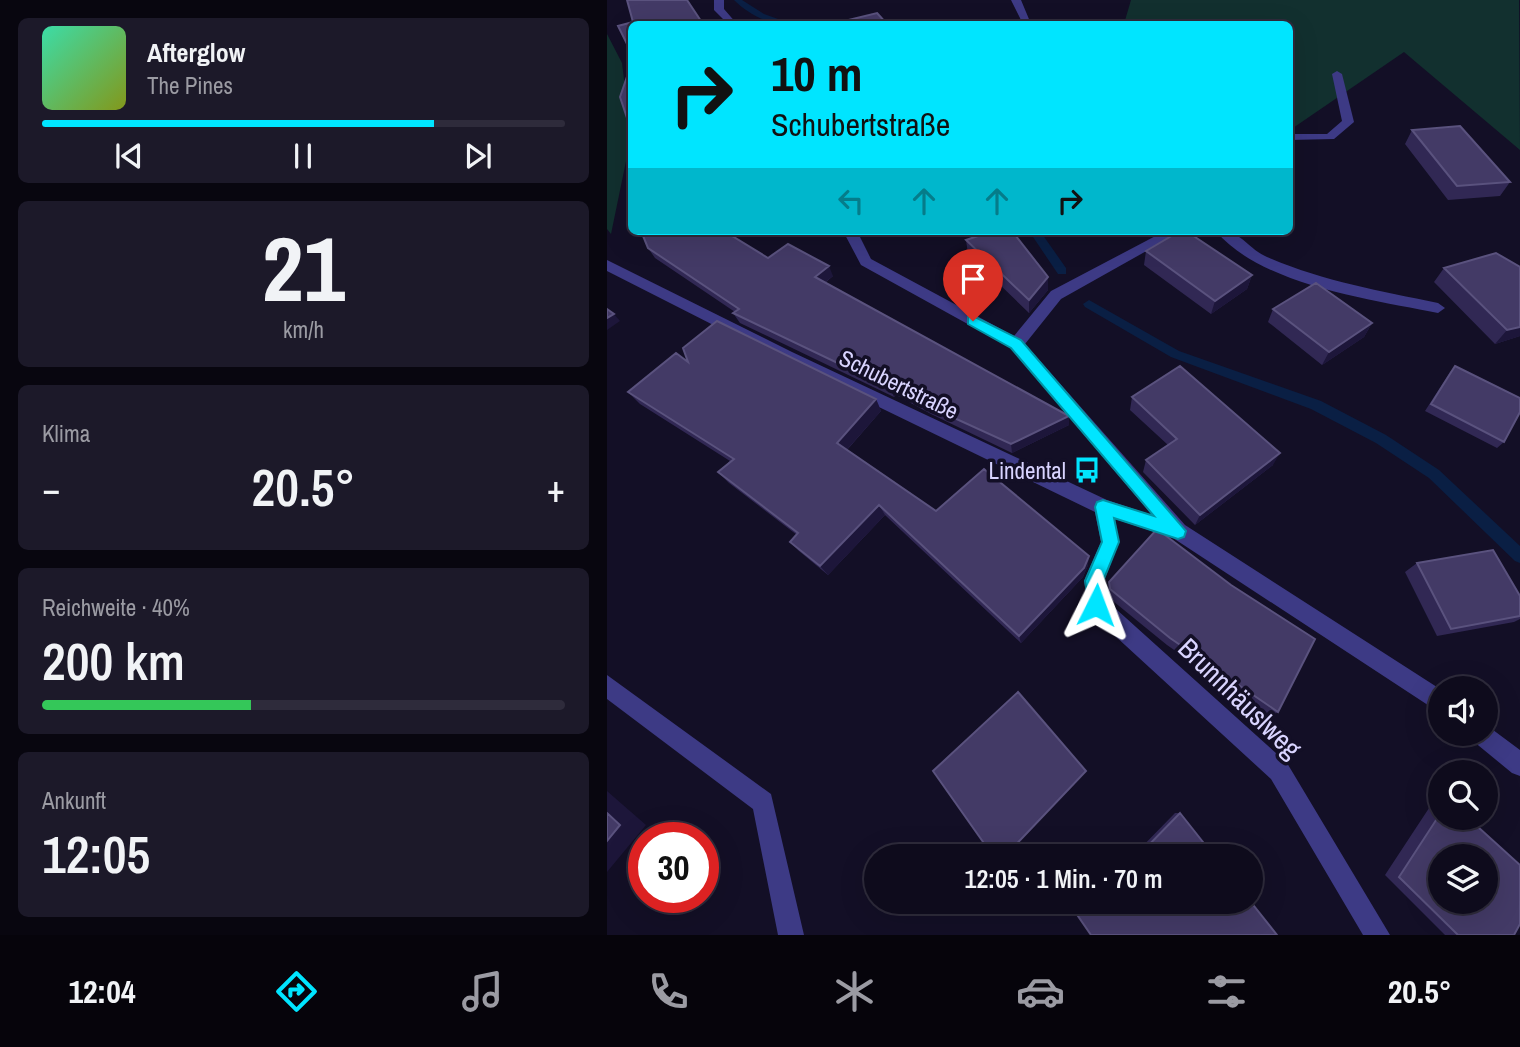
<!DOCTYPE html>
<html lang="de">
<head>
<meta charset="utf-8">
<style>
	body { margin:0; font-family:"Archivo Narrow",sans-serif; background:#1c1929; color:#f1f3f6; height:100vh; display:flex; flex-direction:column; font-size:26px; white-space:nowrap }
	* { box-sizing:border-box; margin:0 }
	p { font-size:23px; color:#9b9ba3 }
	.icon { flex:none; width:38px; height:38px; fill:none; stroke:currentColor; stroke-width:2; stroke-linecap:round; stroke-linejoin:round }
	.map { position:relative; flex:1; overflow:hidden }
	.sheet { display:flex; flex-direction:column; gap:18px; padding:18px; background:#08060f; width:607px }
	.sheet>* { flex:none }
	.top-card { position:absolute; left:21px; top:21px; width:665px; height:214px; border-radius:10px; box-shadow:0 7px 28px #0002,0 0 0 2px #2e2b3b; background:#00e5ff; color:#111; overflow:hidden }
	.tools { position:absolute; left:821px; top:676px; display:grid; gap:14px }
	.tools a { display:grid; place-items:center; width:70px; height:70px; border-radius:50%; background:#0e0b1c; box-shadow:0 7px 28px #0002,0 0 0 2px #2e2b3b; font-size:35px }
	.speed { position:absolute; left:21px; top:822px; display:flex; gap:14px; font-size:35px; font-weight:700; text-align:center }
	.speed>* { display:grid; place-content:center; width:91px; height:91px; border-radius:50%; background:#0e0b1c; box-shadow:0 7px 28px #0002,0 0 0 2px #2e2b3b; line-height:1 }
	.speed .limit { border:10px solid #d22; background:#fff; color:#111 }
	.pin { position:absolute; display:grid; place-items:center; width:60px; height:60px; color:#fff; margin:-72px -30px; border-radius:50% 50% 50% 0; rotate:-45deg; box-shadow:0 0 7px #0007 }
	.pin .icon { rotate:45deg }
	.me { position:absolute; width:77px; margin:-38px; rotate:3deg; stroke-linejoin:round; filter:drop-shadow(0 0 5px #0008) }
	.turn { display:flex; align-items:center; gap:24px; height:147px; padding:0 28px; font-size:32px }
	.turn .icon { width:91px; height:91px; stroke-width:2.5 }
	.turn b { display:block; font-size:49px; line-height:60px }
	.lanes { display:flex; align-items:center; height:66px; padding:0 28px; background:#0003; justify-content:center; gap:35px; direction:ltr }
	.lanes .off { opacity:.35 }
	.big { font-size:52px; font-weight:600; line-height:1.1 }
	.sheet .widget { flex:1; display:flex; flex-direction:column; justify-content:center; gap:10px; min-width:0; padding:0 24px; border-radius:10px; background:#1c1929 }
	.sheet .dial { align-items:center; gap:0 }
	.dial b { font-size:91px; line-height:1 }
	.song { display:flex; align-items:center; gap:21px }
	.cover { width:84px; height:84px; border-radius:10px; background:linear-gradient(135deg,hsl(160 70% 55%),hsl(70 70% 35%)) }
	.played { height:7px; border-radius:4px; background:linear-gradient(90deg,#00e5ff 75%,#2e2b3b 75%) }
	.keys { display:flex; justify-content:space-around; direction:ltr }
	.heat { display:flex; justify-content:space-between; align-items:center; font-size:38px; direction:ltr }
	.charge { height:10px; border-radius:5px; background:linear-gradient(90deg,#34c759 40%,#2e2b3b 0) }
	.trip { position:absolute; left:257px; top:844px; width:399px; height:70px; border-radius:35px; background:#0e0b1c; box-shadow:0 7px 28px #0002,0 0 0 2px #2e2b3b; font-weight:600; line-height:70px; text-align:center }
	.tab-bar { display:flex; height:112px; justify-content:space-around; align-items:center; background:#06040b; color:#9b9ba3 }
	.tab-bar .icon { width:49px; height:49px }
	.tab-bar .selected { color:#00e5ff }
	.tab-bar b { font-size:32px; color:#f1f3f6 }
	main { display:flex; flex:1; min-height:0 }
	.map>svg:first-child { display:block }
</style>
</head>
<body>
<main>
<section class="sheet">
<div class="widget">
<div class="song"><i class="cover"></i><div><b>Afterglow</b><p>The Pines</p></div></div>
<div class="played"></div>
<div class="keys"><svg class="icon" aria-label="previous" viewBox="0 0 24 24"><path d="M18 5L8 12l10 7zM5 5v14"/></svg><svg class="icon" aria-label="pause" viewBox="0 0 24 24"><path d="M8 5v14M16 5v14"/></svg><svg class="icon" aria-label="next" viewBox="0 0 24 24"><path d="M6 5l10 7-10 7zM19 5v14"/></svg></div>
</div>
<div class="widget dial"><b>21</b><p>km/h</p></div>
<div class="widget"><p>Klima</p>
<div class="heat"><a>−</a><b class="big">20.5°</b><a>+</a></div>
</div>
<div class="widget"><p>Reichweite · 40%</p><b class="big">200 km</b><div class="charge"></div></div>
<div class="widget"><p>Ankunft</p><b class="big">12:05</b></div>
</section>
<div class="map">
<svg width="913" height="935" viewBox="0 0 913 935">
	<rect width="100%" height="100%" fill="#130f26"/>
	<path fill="#12302f" d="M 524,0 L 912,0 L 913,150 L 797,52 L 683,130 L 682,24 L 517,24 Z
		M 0,34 L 15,63 L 24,137 L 4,234 L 0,229 Z"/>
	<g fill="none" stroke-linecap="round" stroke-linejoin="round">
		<path fill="#0a1f44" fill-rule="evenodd" d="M 127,0 L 135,0 L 157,14 L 185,24 C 164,26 142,15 127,0 Z
			M 422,231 L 433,231 L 459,268 L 459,274 L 451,274 Z
			M 482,300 L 572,351 L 714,401 L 779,435 L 832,470 L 913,546 L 913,563 L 908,561 L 822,478 L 769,443 L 704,409 L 564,357 L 478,307 L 476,304 Z"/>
		<path fill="#3d3a85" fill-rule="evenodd" d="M 730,71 L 735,74 L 747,122 L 727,139 L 682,140 L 682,134 L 720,134 L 735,121 L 725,74 Z
			M 609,231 C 637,231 638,247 660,257 C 715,281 773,291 831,303 L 838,308 L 831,313 C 766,300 653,285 609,231 Z
			M 0,675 L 164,794 L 197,935 L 171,935 L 146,809 L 0,699 Z"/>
		<path fill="#3d3a85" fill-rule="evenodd" d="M 107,0 L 117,0 L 117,9 L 130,24 L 121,24 L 107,10 Z
			M 404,0 L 414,0 L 424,24 L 416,24 Z
			M 236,231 L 250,231 L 264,259 L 407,336 L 444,291 L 558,231 L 575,231 L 454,299 L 418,344 L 578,525 L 833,689 L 833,713 L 566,538 L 508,519 L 512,542 L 497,581 L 499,600 L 680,763 L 783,935 L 756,935 L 664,779 L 482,612 L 477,581 L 494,542 L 488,512 L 175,360 L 0,271 L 0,260 L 185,352 L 500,500 L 545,515 L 404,348 L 254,265 Z
			M 878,724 L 913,750 L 913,776 L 905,773 L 866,741 L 863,733 L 878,733 Z"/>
	</g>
	<path fill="#312854" d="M 805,130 L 903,182 L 893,196 L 841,200 L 798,144 Z
		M 359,240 L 441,290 L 422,313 L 361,254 Z
		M 41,248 L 161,258 L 226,276 L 218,283 L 462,425 L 405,453 L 324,414 L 289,395 L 287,397 L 133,323 L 126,313 L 128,312 L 48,258 Z
		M 539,251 L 645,275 L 640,289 L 604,314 L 537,265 Z
		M 837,268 L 913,336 L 888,344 L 827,282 Z
		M 666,309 L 765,323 L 757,337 L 715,365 L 661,322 Z
		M 81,362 L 269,399 L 274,411 L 240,450 L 329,511 L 481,565 L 476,577 L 414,643 L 278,515 L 221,575 L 192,551 L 183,542 L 190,535 L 122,483 L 111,472 L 123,461 L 33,404 L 21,392 Z
		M 848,366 L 897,442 L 890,448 L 818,411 L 843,372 Z
		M 525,397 L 666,465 L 588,525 L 536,472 L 539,460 L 561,445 L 523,410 Z
		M 810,563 L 913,596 L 913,619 L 907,622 L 830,636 L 798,572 Z
		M 502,582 L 624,585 L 671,712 L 663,717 L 560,645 L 501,597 L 501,590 Z
		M 833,801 L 833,817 L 907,935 L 838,935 L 778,875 L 826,802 Z
		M 568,813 L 573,813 L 607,856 L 526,856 Z
		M 481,901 L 643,901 L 471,916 L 471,912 Z"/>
	<path fill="#1d163a" d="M 222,266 L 226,276 L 212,287 L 208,277 Z
		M 645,275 L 640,289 L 604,314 L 608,301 Z
		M 441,277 L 441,290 L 422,313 L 422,300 Z
		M 7,314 L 13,321 L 0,330 L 0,318 Z
		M 765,323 L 757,337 L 715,365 L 722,352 Z
		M 913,327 L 913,336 L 888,344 L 900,330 Z
		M 286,386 L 289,395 L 287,397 L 283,388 Z
		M 269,399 L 274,411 L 236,454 L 230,443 Z
		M 462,416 L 462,425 L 405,453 L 404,444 Z
		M 673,453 L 666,465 L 588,525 L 593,515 Z
		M 272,505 L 278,515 L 221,575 L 213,566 Z
		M 482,556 L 481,565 L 476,577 L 414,643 L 412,636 Z
		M 479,771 L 399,856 L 398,856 Z
		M 0,791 L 39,825 L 0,872 Z"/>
	<path fill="#433a66" stroke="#5a527e" stroke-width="2" fill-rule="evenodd" d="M 20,0 L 80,0 L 96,24 L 24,24 L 24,52 L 11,26 L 26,22 Z
		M 270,13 L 280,24 L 225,24 Z
		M 24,65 L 24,130 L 13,97 Z
		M 853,126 L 903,182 L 850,186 L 805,130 Z
		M 34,231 L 117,231 L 161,258 L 181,244 L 222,266 L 208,277 L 462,416 L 404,444 L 321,406 L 286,386 L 283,388 L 126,313 L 132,309 L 41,248 Z
		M 386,231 L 405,231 L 441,277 L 422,300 L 359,240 Z
		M 573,231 L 579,231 L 645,275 L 608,301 L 539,251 Z
		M 889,253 L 913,267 L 913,327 L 900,330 L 837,268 Z
		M 709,283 L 765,323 L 722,352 L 666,309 Z
		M 0,309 L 7,314 L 0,318 Z
		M 110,321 L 269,399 L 230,443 L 329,511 L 377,469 L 482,556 L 477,568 L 412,636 L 272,505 L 213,566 L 183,542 L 191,533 L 111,472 L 127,459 L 21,392 L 69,353 L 81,362 L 76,348 Z
		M 573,366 L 673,453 L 593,515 L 539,460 L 570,439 L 525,397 Z
		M 848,366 L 913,398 L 913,412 L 897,442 L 824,404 Z
		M 550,529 L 624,585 L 708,639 L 671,712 L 563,638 L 503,589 L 502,582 Z
		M 886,550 L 913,596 L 913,616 L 844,629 L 810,563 Z
		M 411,692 L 479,771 L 398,856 L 386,856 L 326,771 Z
		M 0,813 L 13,825 L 0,841 Z
		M 573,813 L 607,856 L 531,856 Z
		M 833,814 L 833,817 L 860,817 L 913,865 L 913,924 L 907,935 L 851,935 L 792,877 ZM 833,856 L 878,856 L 878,901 L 833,901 Z
		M 486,901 L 643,901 L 670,935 L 484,935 L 471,916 Z"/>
	<path fill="#00e5ff" stroke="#0095a6" stroke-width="2" d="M 366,316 L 414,340 L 579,531 L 577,537 L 571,539 L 507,518 L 512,542 L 496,581 L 499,605 L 496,611 L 489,614 L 483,611 L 478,581 L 495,542 L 488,507 L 490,502 L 496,500 L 547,516 L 404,348 L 361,324 L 361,317 Z"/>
	<defs>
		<g id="bus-bare" transform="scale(2.1)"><path d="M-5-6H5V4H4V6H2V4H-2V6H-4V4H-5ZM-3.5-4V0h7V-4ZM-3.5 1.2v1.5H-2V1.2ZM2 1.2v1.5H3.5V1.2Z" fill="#00e5ff" stroke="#130f26" stroke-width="2.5" paint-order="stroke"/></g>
	</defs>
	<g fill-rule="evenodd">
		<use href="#bus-bare" x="480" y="470"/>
	</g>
	<g text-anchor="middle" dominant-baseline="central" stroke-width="7" stroke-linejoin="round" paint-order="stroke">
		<g font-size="23" fill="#d9d4ff" stroke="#130f26">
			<text transform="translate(292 384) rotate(26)">Schubertstraße</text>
		</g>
		<g font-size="23" fill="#d9d4ff" stroke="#130f26" text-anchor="end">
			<text x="459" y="470">Lindental</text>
		</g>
		<g font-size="28" fill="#d9d4ff" stroke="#130f26">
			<text transform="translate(633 698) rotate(44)">Brunnhäuslweg</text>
		</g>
	</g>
</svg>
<div class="tools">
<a><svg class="icon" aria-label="sound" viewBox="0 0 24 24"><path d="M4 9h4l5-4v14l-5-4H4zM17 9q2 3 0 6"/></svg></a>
<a><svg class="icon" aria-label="search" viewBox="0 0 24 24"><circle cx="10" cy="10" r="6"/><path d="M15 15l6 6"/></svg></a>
<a><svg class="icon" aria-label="layers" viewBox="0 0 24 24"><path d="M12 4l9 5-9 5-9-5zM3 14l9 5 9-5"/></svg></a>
</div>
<div class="speed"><div class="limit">30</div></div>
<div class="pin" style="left:366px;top:321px;background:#d93025"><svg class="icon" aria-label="arrive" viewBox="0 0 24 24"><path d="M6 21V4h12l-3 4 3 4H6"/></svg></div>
<svg class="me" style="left:489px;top:605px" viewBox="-20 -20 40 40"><path d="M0-17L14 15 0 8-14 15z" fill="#00e5ff" stroke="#fff" stroke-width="4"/></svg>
<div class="trip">12:05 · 1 Min. · 70 m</div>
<div class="top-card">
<div class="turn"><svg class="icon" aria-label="right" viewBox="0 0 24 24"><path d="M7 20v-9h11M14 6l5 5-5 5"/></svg><div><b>10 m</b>Schubertstraße</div></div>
<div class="lanes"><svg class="icon off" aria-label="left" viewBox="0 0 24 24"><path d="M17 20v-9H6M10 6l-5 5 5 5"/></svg><svg class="icon off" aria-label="ahead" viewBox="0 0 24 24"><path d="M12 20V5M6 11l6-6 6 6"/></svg><svg class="icon off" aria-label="ahead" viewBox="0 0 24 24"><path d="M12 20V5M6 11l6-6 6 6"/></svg><svg class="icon" aria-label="right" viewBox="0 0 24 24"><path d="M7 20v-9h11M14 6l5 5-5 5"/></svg></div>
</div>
</div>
</main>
<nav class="tab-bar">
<b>12:04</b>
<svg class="icon selected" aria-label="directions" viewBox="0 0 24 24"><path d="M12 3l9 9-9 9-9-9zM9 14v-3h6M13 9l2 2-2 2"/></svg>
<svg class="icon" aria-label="music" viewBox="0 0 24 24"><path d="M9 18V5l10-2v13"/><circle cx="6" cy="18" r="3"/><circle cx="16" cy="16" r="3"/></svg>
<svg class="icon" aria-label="phone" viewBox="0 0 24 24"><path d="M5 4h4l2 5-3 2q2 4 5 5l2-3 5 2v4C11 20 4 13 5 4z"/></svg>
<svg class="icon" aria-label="climate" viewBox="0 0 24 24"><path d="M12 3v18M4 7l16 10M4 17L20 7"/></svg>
<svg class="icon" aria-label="car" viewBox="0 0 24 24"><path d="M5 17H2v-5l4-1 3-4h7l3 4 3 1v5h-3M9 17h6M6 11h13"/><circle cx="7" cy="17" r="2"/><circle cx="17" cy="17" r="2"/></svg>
<svg class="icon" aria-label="filters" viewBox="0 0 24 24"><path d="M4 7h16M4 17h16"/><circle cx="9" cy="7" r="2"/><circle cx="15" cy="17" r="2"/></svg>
<b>20.5°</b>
</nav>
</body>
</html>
